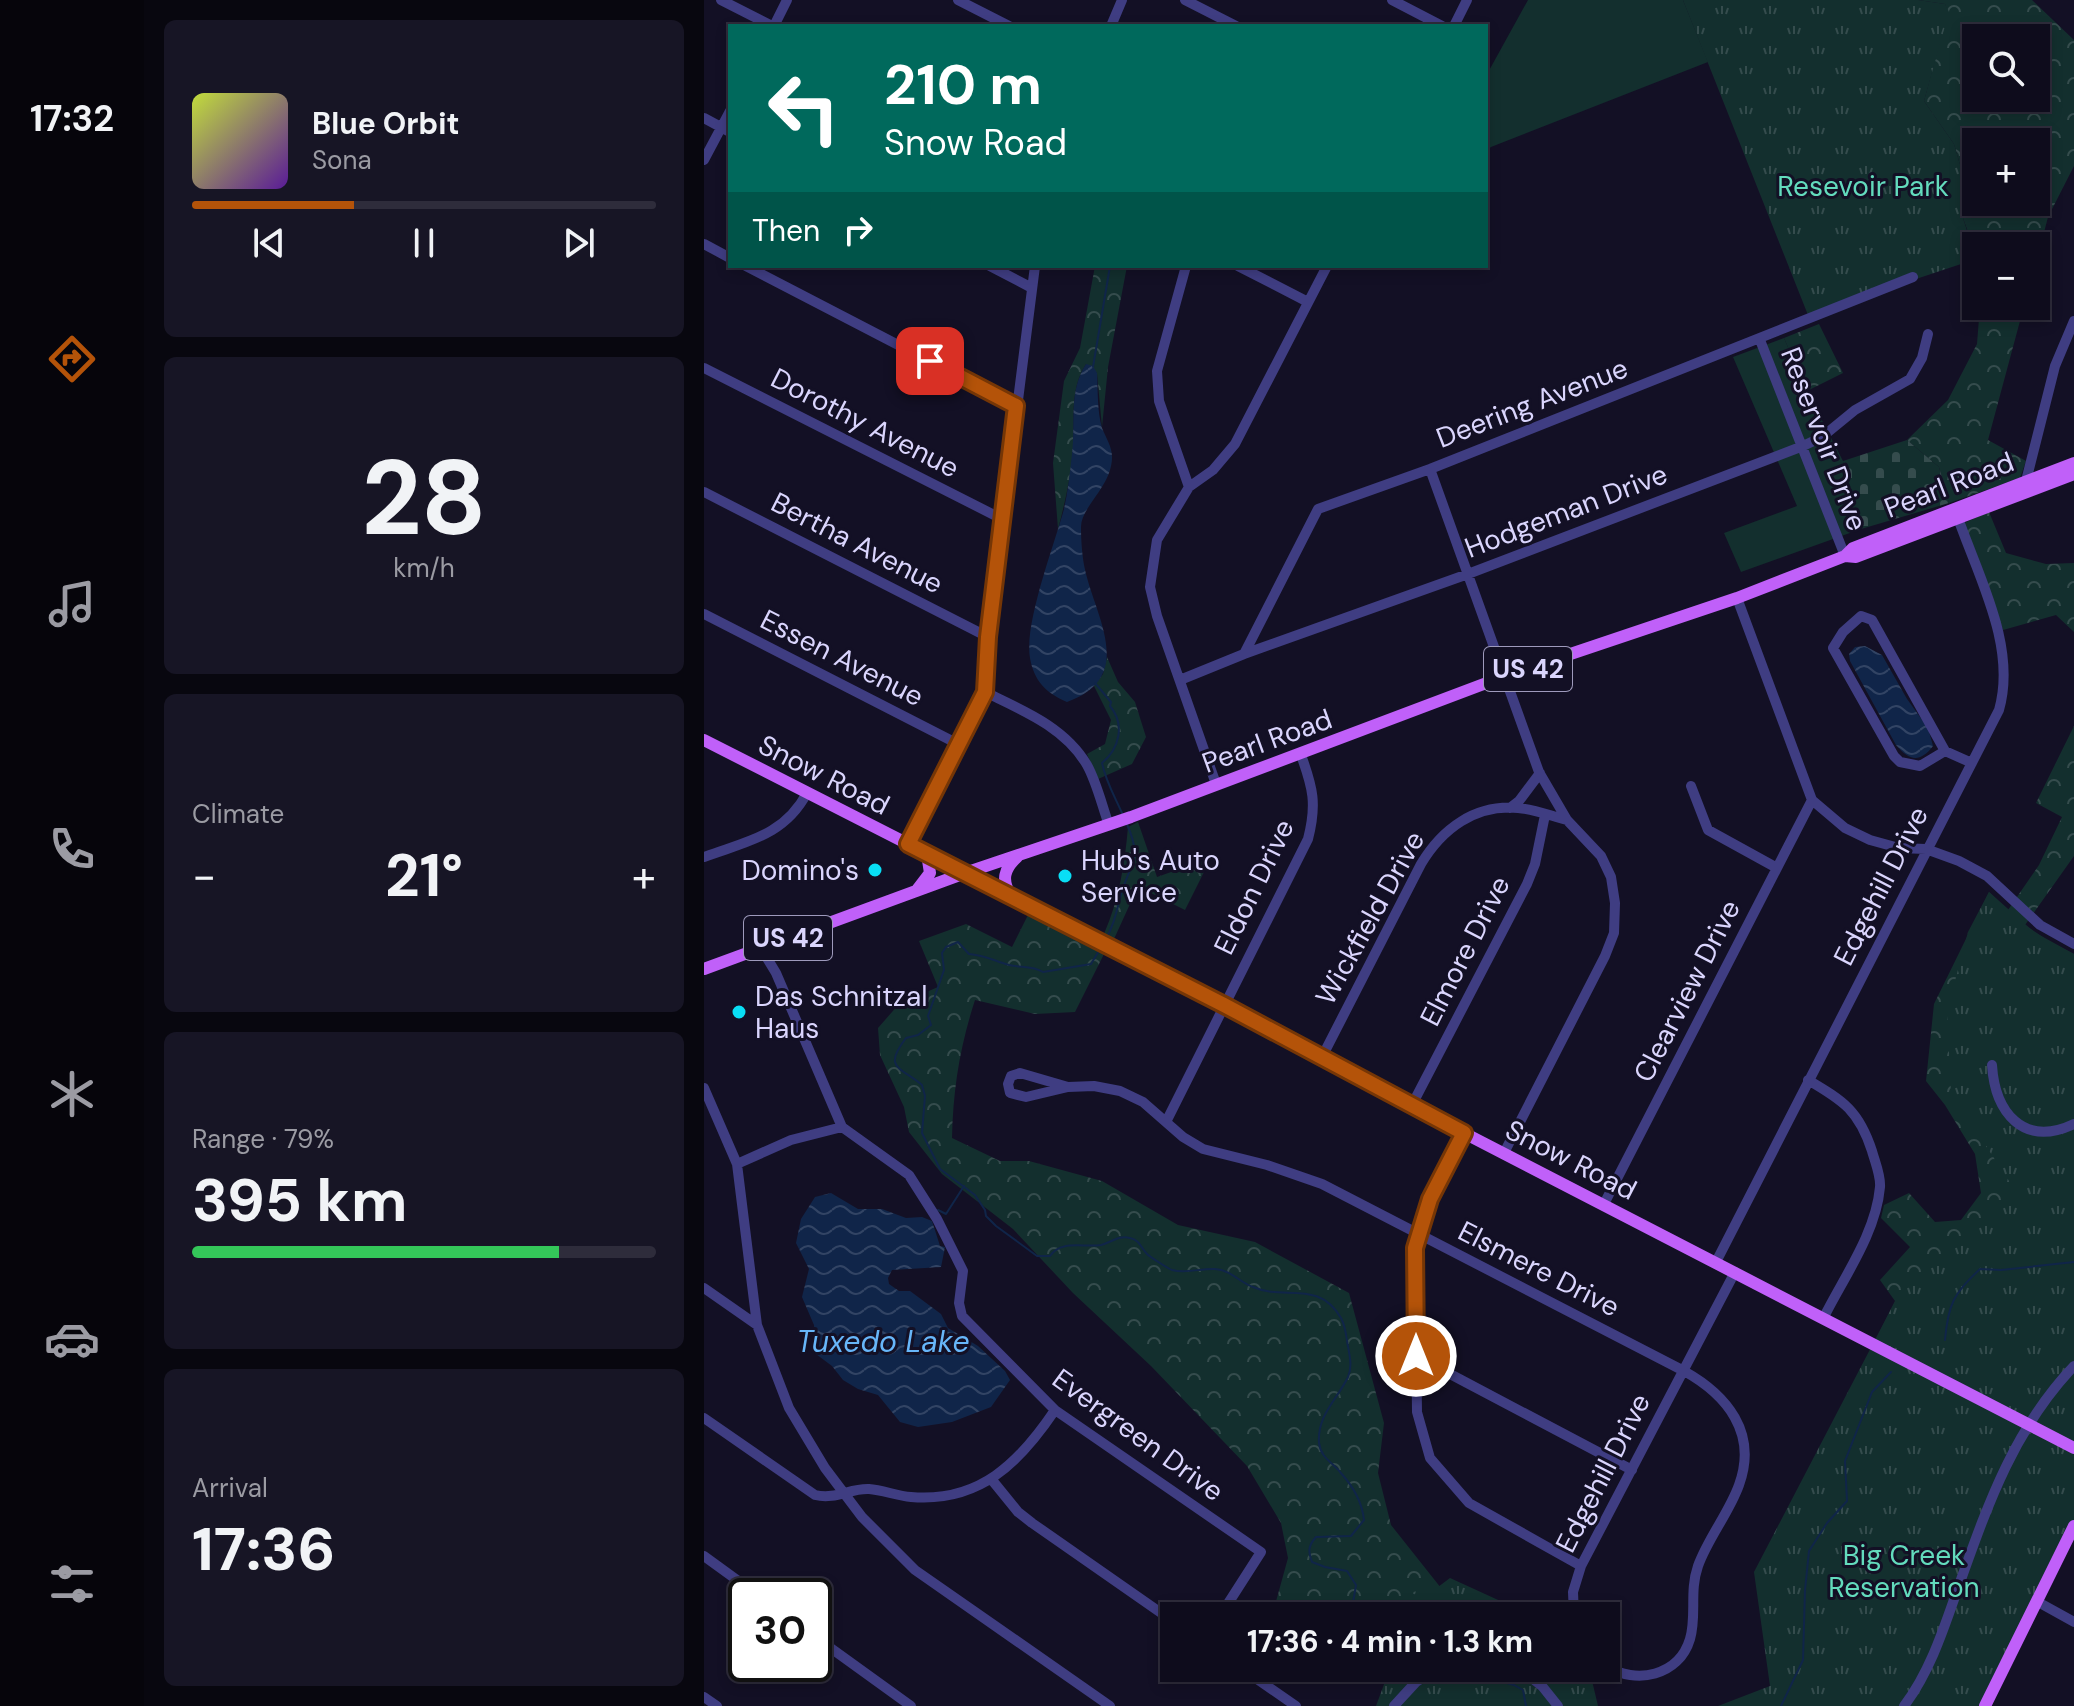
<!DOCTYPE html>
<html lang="en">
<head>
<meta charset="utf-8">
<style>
	body { margin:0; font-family:"DM Sans",sans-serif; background:#171525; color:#f1f3f6; height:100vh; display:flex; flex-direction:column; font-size:30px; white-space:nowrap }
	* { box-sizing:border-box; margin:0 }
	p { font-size:26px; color:#9b9ba3 }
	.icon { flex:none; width:44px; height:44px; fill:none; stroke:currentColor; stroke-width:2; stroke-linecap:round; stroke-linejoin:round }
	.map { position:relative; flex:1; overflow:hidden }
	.details { display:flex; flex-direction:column; gap:20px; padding:20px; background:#08070f; width:560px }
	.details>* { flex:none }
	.guide { position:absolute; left:24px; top:24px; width:760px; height:244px; border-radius:0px; box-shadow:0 4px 12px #0003,0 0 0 2px #2e2c3b; background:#00695c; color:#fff; overflow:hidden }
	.fabs { position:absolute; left:1258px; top:24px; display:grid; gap:16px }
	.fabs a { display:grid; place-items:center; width:88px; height:88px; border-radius:0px; background:#0e0c1c; box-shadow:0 4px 12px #0003,0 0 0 2px #2e2c3b; font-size:40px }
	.speed { position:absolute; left:24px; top:1578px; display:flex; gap:16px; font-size:40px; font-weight:700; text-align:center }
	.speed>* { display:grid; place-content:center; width:104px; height:104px; border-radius:50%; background:#0e0c1c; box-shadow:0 4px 12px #0003,0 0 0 2px #2e2c3b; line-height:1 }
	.speed .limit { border:4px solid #111; border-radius:12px; background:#fff; color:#111 }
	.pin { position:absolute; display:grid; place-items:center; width:68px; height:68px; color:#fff; margin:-34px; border-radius:16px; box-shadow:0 4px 12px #0006 }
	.me { position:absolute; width:88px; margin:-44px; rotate:0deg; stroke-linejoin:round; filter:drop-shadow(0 0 6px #0008) }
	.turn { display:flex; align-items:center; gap:28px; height:168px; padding:0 24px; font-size:36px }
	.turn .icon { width:104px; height:104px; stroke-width:2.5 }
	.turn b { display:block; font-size:56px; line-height:68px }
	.then { display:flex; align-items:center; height:76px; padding:0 24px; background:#0003; gap:16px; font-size:30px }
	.big { font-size:60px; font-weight:700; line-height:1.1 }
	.details .widget { flex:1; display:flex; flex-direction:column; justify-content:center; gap:12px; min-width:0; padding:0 28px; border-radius:12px; background:#171525 }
	.details .dial { align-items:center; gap:0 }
	.dial b { font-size:104px; line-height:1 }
	.song { display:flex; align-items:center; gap:24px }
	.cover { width:96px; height:96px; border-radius:12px; background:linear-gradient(135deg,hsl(70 70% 55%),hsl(270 70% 35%)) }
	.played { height:8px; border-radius:4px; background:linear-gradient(90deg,#b45309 35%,#2e2c3b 35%) }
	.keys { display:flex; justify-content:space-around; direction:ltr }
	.heat { display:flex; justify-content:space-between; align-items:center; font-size:44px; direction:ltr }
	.charge { height:12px; border-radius:6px; background:linear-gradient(90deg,#34c759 79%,#2e2c3b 0) }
	.trip { position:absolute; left:456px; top:1602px; width:460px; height:80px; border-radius:0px; background:#0e0c1c; box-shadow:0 4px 12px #0003,0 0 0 2px #2e2c3b; font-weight:700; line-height:80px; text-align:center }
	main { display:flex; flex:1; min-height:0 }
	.tab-bar { display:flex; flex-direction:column; width:144px; justify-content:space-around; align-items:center; background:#06050b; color:#9b9ba3 }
	.tab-bar .icon { width:56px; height:56px }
	.tab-bar .on { color:#b45309 }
	.tab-bar b { font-size:36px; color:#f1f3f6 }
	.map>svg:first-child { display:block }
</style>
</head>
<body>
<main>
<nav class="tab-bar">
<b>17:32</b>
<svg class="icon on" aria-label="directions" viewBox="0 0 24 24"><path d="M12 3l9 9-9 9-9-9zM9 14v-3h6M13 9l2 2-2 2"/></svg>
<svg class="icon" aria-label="music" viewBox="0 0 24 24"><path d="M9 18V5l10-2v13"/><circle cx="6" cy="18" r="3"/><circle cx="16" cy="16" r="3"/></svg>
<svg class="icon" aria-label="phone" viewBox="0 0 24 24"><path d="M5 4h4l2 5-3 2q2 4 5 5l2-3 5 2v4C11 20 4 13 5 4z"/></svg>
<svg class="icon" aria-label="climate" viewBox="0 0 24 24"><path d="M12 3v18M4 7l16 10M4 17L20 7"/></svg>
<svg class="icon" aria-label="car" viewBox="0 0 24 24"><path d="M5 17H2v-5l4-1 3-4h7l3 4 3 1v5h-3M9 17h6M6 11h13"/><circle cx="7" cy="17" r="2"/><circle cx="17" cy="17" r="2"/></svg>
<svg class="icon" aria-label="filters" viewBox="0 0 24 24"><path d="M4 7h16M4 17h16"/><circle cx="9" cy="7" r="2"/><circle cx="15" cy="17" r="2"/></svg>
</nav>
<section class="details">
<div class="widget">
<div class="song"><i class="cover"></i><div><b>Blue Orbit</b><p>Sona</p></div></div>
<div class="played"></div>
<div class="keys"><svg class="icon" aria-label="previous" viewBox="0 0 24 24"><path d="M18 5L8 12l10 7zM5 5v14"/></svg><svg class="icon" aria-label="pause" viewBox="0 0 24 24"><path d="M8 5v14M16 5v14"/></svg><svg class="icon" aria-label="next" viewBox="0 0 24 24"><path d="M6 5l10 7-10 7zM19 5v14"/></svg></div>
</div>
<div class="widget dial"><b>28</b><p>km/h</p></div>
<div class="widget"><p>Climate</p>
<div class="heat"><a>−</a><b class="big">21°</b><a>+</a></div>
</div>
<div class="widget"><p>Range · 79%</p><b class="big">395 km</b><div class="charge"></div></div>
<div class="widget"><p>Arrival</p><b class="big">17:36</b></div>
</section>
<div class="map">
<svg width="1370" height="1706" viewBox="0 0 1370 1706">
	<defs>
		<pattern id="forest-crowns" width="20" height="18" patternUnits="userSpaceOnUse" patternTransform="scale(2)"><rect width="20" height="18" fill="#132f2e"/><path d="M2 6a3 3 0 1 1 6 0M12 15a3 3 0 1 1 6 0" fill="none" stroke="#354c4d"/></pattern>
		<pattern id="cemetery-stones" width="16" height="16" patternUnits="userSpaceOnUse" patternTransform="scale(2)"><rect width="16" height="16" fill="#132f2e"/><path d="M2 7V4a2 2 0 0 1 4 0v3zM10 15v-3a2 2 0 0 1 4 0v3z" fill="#354c4d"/></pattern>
		<pattern id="park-tufts" width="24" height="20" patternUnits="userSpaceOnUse" patternTransform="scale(2)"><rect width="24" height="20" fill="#132f2e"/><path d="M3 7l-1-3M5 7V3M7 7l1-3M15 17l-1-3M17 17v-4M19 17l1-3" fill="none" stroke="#354c4d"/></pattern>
		<pattern id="water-waves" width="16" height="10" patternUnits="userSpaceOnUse" patternTransform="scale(2)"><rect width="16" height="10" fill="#102549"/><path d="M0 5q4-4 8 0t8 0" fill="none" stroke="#324464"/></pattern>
	</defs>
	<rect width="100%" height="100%" fill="#131025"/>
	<path fill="#132f2e" d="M 824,0 L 979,0 L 1004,62 L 787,147 L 782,151 L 782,76 Z
		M 1080,338 L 1103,391 L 1139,461 L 1157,529 L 1037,572 L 1020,533 L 1093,506 L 1029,357 Z"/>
	<path fill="url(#forest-crowns)" fill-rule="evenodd" d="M 1214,0 L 1328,0 L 1370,40 L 1370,166 L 1344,217 L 1332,263 L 1332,246 L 1272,246 L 1272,254 L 1259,218 L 1263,189 L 1250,144 L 1220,101 L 1244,12 L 1241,4 ZM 1272,38 L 1332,38 L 1332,98 L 1272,98 ZM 1272,142 L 1332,142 L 1332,202 L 1272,202 Z
		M 391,266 L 423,266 L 404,367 L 398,427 L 393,373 L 382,364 C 365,390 371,419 369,449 C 367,476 361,503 354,529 L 349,463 L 360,381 L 376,348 Z
		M 1276,306 L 1320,306 L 1284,440 L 1322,461 L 1316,478 L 1245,503 L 1235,467 L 1203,440 L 1244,400 L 1273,344 Z
		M 1115,324 L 1139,373 L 1103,391 L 1080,338 Z
		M 1285,512 L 1302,553 L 1342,564 L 1370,563 L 1370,632 L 1352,615 L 1299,630 L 1260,523 Z
		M 403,657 L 414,682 L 431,702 L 442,737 L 428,764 L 394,779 L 383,754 L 401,744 L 407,720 L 390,686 L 399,674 Z
		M 1370,726 L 1370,856 L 1321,925 L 1346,942 L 1370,954 L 1370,1298 L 1174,1335 L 1191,1301 L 1176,1280 L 1206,1247 L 1177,1218 L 1180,1205 L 1205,1193 L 1231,1222 L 1257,1220 L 1277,1193 L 1271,1154 L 1241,1105 L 1222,1081 L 1230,1004 L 1285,892 L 1304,910 L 1335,865 L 1358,817 L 1332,803 Z
		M 434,822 L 453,877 L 507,858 L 481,910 L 441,890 L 431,893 L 410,939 L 400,934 C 415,900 421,863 424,827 Z
		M 326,911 L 402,950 L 371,1012 L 331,1014 L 271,1000 C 256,1046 249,1089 248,1138 L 296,1161 L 325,1161 L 398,1181 L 474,1225 L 551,1242 L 645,1293 L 680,1423 L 674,1473 L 687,1525 L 737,1588 L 811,1616 L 568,1616 L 584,1558 L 577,1523 L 543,1466 L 447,1366 L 369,1293 L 309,1229 L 238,1174 L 205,1132 L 200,1107 L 176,1055 L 174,1028 L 195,1004 L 234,987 L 215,941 L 262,924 L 308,947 Z"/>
	<path fill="url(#cemetery-stones)" d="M 1203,440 L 1235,467 L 1245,503 L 1157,529 L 1139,461 Z"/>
	<path fill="url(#park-tufts)" d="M 979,0 L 1214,0 L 1241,4 L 1245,12 L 1220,101 L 1250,144 L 1263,189 L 1259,218 L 1272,259 L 1104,315 Z
		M 1285,892 L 1330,932 L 1370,954 L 1370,1524 L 1281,1706 L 1014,1706 L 1066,1686 L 1050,1572 L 1198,1288 L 1315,1196 L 1247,1093 L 1243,1011 L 1264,932 Z
		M 746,1578 L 829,1616 L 702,1616 L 709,1592 L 734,1587 Z
		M 686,1668 L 885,1668 L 894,1706 L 672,1706 Z"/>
	<path fill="url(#water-waves)" d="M 382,364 L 389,366 L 393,373 C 394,391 393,411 398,428 C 402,438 408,447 408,457 C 408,487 376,507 377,528 C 377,540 378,554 380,565 C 389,614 435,676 363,702 C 342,693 330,681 326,658 C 320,623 350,546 360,509 C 364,491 366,472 368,454 C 372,423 364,392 382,364 Z
		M 1161,646 L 1178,655 L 1203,699 L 1224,728 L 1229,746 C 1215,764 1205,760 1192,745 L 1146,661 L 1145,654 L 1151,647 Z
		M 127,1193 L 154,1209 L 178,1209 L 202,1218 L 218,1217 L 228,1221 L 236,1246 L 241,1247 L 237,1267 L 188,1270 L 184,1278 L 185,1284 L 195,1291 L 206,1291 L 237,1314 L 244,1328 L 274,1346 L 301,1371 L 306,1380 L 287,1407 L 248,1422 L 214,1427 L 196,1422 L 174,1395 L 154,1389 L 139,1380 L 128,1366 L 112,1354 L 110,1325 L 98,1297 L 105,1269 L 92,1243 L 97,1219 L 111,1197 Z"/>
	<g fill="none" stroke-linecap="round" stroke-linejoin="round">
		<path stroke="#102549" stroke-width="2" d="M 389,367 L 406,266
			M 391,683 L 407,702 L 406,706 C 421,724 416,748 398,763 C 402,782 410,795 418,813
			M 401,940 C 411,924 413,908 418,891 C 429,858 438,858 422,822
			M 396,949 L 387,964 L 339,972 C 328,965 317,968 305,965 C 291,961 280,955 265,954 L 254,942 L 242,947 L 238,953 L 240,970 L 224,1016 L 227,1025 L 214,1035 L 202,1038 C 178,1069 197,1067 218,1085 L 221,1096 L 218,1133 L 236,1169 L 271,1195 L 281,1210 L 282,1216 L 292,1226 L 333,1256 L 346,1256 C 357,1239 381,1248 397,1245 C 408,1242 415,1235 426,1238 C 436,1240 437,1248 443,1254 C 446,1257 465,1269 468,1270 C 483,1274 497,1268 511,1269 C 527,1270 535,1282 549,1287 C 581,1301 614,1279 637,1318 C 641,1325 642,1333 643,1341 C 645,1353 649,1366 644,1377 C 633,1400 613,1415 615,1443 C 617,1458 628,1462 636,1472 C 649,1486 658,1501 660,1520 L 647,1536 L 612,1537 C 604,1546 604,1551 608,1562 L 621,1567 L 643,1571 L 652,1585 L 649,1603 L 623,1616
			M 234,1210 L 242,1214 L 260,1186
			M 1241,1340 C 1244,1304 1250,1293 1276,1269 L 1297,1270 L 1370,1262
			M 749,1668 L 810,1685 L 819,1690 L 822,1706
			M 1077,1706 L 1099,1660 L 1101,1590 L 1105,1551 L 1123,1523 L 1143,1501 L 1141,1461 L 1168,1392 L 1187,1372"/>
		<path stroke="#3f3d82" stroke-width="10" d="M 17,0 L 68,26
			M 254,0 L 305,26
			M 481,0 L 532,26
			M 688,0 L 738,26
			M 70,26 L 83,0
			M 407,26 L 418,0
			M 750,26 L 763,0
			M 0,118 L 26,132
			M 0,160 L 26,111
			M 0,244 L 26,258
			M 42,266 L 312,406
			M 286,266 L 328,288
			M 482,266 L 453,371 L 455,401 L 485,487 L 453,540 L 446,587 L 453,616 L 512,784
			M 534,266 L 604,302
			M 1056,340 L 1141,556
			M 0,368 L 300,520
			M 726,469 L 835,772 L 863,820 L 897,856 L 907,877 L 911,903 L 910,933 L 901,956 L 800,1153
			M 1322,481 L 1351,366 L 1370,321
			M 485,487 L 509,470 L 531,444 L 623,266
			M 0,492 L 284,637
			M 1033,598 L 1108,800 L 1141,828 L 1166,840 L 1195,848 L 1222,849 L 1255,861 L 1283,876 L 1336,925 L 1370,944
			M 0,614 L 254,744
			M 540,654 L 614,509 L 726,469 L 1209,277
			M 476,680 L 540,654 L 764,574 L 1099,446 L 1118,437 L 1151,410 L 1206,379 L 1218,358 L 1224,334
			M 281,692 C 318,710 361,727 383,765 C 393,783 398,806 405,825
			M 1241,751 L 1216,766 L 1196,762 L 1190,756 L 1129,648 L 1139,632 L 1157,616 L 1168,620 L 1241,751 L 1268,763
			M 987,786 L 1004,830 L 1073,868
			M 806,808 L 815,801 L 836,773
			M 204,844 L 281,692 L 284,637 L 331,266
			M 0,857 C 43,841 80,836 103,793
			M 57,948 L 72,973 L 138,1127 L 205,1175 L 233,1219 L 259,1271 L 255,1303 L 258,1316 L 351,1410 L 557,1552 L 516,1616
			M 618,1057 L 717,864 C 738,829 771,804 814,808 C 830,809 847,816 863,820
			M 1288,1065 C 1291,1112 1319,1148 1370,1124
			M 1104,1080 C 1140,1101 1155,1111 1168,1151 C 1171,1162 1177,1176 1176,1187 C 1172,1233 1140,1277 1120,1317
			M 364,1087 L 322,1097 L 306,1093 L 304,1084 L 307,1076 L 316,1073 L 364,1087 L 390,1086 L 416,1091 L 439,1102 L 479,1137 L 499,1149 L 563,1165 L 618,1184 L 980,1371 C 1023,1395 1054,1433 1035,1485 C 1025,1513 1004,1538 994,1566 C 985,1592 993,1615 986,1639 C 975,1676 932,1685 902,1666
			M 0,1088 L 33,1164 L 53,1325 L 85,1408 L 121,1468 L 158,1517 L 211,1570 L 406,1706
			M 709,1103 L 823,884 L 831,864 L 841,815
			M 462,1122 L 604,839 C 613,804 609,788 597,755
			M 760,1133 L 726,1199 L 711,1248 L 713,1412 L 726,1458 L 765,1503 L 877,1566
			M 33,1164 L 87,1140 L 138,1127
			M 900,1204 L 1108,800
			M 1012,1262 L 1295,710 C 1313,647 1275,578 1254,518
			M 0,1288 L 53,1325
			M 712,1356 L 928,1470
			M 0,1418 L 111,1495 C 132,1500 146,1488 165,1489 C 179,1490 193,1496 207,1497 C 276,1503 316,1462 351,1410
			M 288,1480 L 314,1512 L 328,1523 L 470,1622
			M 0,1556 L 55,1596
			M 1334,1602 L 1370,1622
			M 870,1616 L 869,1592 L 877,1566 L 1031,1272
			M 110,1636 L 207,1706
			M 537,1668 L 592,1706
			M 815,1668 L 838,1686 L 854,1706
			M 0,1697 L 13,1706
			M 690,1706 L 712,1682 L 733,1668
			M 1200,1706 C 1226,1672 1240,1628 1254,1588 C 1283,1507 1309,1430 1370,1366"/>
		<path stroke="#c060f9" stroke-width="12" d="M 1141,556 L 1152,557 L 1370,474
			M 0,740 L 520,1005 L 760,1133 L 1370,1448
			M 213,890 L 226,873 L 224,860 L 218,852
			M 307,896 C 297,880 300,869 313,857
			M 0,969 L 261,873 L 427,817 L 801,676 L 1033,598 L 1141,556 L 1149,548 L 1370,463
			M 1281,1706 L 1370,1526"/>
	</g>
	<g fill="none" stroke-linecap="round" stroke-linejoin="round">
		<g stroke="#753606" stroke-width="20">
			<path id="route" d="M 226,361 L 312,406 L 284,637 L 281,692 L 204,844 L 520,1005 L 760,1133 L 726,1199 L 711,1248 L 712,1356"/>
		</g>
		<use href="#route" stroke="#b45309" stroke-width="14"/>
	</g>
	<g fill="#09def5" stroke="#131025" stroke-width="3">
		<circle cx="171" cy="870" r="8"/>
		<circle cx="361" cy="876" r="8"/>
		<circle cx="35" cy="1012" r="8"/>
	</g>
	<g text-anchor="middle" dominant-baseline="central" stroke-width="6" stroke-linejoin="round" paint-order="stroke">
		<g fill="#131025" stroke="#9e9abc" stroke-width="2">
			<rect x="780" y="647" width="88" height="44" rx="6"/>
			<rect x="40" y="916" width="88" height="44" rx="6"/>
		</g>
		<g font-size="26" font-weight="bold" fill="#dad5fd">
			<text x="824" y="669">US 42</text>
			<text x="84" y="938">US 42</text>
		</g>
		<g font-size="28" fill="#63dbbd" stroke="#131025">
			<text x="1159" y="186">Resevoir Park</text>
			<text x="1200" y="1555">Big Creek<tspan x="1200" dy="32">Reservation</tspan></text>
		</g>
		<g font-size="28" fill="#dad5fd" stroke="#131025">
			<text transform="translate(828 403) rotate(-21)">Deering Avenue</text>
			<text transform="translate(161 423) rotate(27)">Dorothy Avenue</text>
			<text transform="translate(1120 439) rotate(69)">Reservoir Drive</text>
			<text transform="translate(1245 485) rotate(-21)">Pearl Road</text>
			<text transform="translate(862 511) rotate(-21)">Hodgeman Drive</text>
			<text transform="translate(153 543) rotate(27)">Bertha Avenue</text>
			<text transform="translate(138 658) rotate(27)">Essen Avenue</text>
			<text transform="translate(563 741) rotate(-20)">Pearl Road</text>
			<text transform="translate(120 775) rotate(27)">Snow Road</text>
			<text transform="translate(1177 886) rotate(-63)">Edgehill Drive</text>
			<text transform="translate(550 887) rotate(-64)">Eldon Drive</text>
			<text transform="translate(666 918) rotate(-61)">Wickfield Drive</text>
			<text transform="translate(761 951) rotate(-63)">Elmore Drive</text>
			<text transform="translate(983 991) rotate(-63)">Clearview Drive</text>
			<text transform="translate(867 1160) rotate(27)">Snow Road</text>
			<text transform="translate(835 1269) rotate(27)">Elsmere Drive</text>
			<text transform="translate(434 1435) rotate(36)">Evergreen Drive</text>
			<text transform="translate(899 1473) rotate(-63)">Edgehill Drive</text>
		</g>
		<g font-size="28" fill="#dad5fd" stroke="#131025" text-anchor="start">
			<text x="377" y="860">Hub's Auto<tspan x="377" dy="32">Service</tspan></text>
			<text x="155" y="870" text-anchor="end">Domino's</text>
			<text x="51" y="996">Das Schnitzal<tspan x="51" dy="32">Haus</tspan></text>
		</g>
		<g font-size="30" font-style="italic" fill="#67b6f9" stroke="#131025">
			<text x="179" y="1341">Tuxedo Lake</text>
		</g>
	</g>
</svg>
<div class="fabs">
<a><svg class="icon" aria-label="search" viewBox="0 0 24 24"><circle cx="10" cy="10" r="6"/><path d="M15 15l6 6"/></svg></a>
<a>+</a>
<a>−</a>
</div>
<div class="speed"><div class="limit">30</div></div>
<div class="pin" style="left:226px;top:361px;background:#d93025"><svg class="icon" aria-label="arrive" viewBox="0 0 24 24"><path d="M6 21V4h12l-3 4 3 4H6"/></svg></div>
<svg class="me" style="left:712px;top:1356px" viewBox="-20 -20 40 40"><circle r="17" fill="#b45309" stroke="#fff" stroke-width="3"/><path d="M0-11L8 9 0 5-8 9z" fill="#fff"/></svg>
<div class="trip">17:36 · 4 min · 1.3 km</div>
<div class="guide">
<div class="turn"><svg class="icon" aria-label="left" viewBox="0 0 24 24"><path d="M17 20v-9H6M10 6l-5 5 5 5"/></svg><div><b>210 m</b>Snow Road</div></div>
<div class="then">Then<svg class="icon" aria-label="right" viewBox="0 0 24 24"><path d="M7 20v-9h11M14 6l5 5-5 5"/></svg></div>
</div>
</div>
</main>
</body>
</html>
